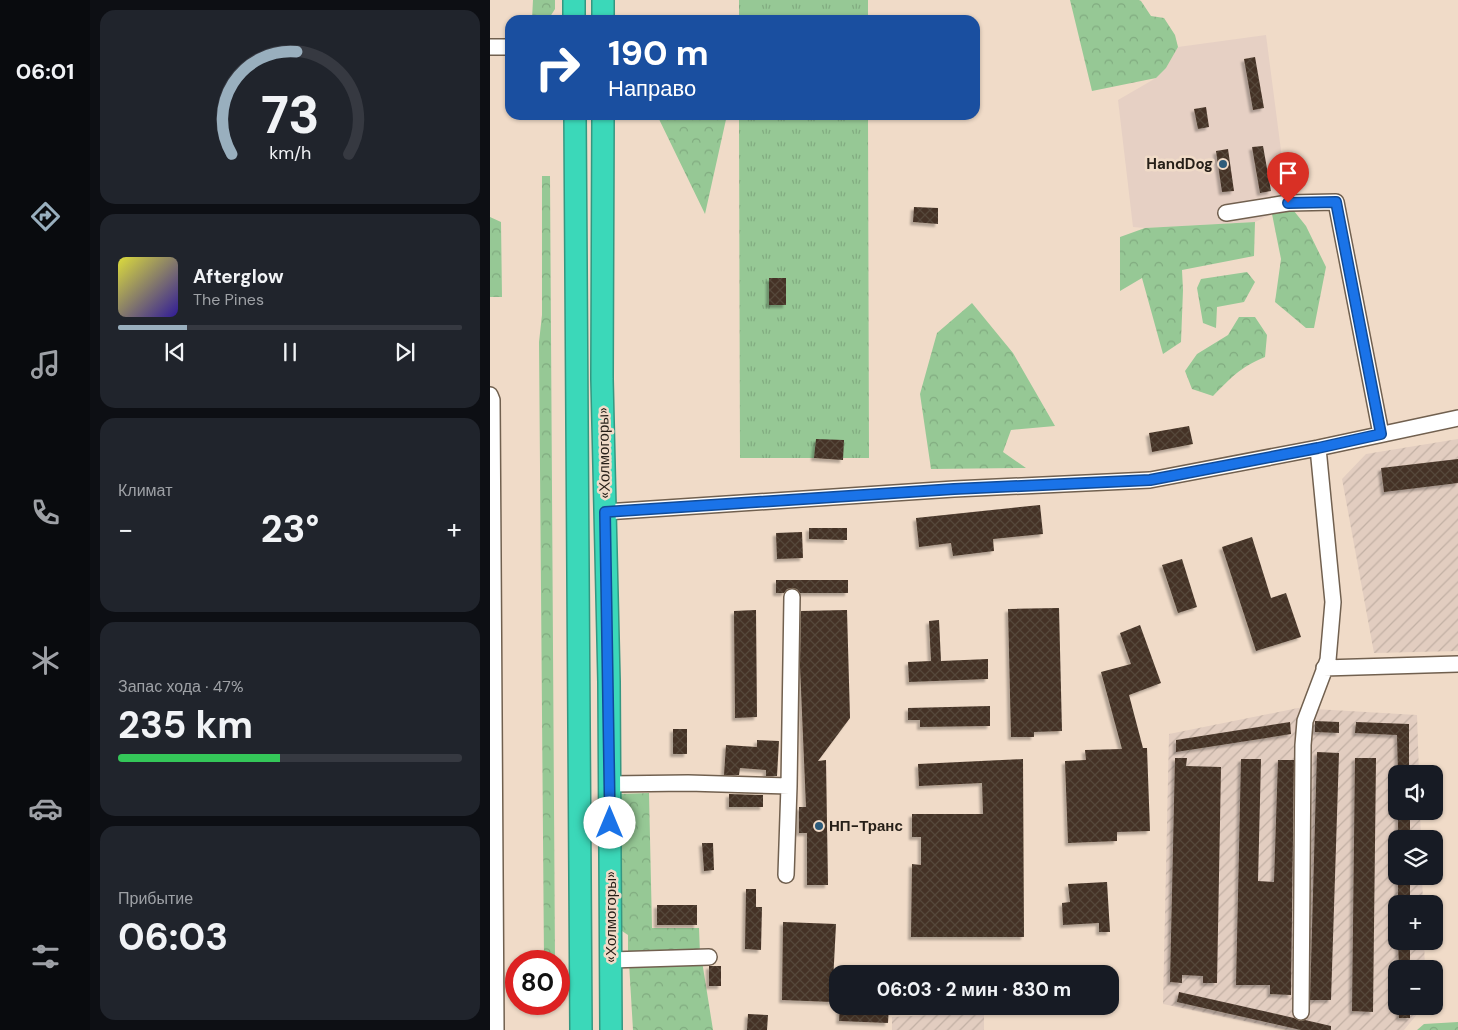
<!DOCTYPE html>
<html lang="ru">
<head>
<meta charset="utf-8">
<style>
	body { margin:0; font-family:"DM Sans",sans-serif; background:#20242c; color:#f1f3f6; height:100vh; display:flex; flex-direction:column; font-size:19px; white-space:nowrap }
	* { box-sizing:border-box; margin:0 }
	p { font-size:16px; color:#9ea1a6 }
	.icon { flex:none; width:28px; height:28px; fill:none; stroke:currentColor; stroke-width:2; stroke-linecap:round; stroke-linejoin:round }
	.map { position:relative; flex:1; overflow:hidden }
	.side { display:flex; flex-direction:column; gap:10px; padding:10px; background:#0d0f14; width:400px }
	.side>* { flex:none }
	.guide { position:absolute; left:15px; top:15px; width:475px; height:105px; border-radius:15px; box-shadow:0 1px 4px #0004; background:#1a4fa0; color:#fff; overflow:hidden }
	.buttons { position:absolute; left:898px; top:765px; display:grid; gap:10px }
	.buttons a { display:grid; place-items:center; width:55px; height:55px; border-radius:10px; background:#171b24; box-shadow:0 1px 4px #0004; font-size:25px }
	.speed { position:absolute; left:15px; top:950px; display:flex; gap:10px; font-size:25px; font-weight:700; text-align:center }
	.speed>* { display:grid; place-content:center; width:65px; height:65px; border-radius:50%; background:#171b24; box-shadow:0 1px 4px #0004; line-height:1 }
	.speed .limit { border:8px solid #d22; background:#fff; color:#111 }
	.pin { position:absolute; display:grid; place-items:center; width:42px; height:42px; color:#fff; margin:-51px -21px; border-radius:50% 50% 50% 0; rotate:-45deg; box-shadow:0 0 5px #0007 }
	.pin .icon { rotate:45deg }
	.me { position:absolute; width:55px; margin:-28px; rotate:0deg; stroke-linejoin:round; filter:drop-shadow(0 0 4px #0008) }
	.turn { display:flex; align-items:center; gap:18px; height:105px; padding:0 20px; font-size:22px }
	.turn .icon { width:65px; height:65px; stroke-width:2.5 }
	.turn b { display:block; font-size:35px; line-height:42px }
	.big { font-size:38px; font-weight:700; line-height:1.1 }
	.side .widget { flex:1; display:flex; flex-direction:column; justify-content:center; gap:8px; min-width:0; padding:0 18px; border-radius:15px; background:#20242c }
	.side .dial { align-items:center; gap:0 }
	.dial svg { height:130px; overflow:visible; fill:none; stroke:#363941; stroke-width:7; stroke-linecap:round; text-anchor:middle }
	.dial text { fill:#f1f3f6; stroke:none }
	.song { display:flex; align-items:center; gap:15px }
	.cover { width:60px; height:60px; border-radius:8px; background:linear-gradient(135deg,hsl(60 70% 55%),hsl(250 70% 35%)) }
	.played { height:5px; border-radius:2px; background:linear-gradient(90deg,#99afbe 20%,#363941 20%) }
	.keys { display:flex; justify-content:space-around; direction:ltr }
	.heat { display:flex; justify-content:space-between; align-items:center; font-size:28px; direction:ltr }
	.charge { height:8px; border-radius:4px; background:linear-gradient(90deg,#34c759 47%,#363941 0) }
	.trip { position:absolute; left:339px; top:965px; width:290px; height:50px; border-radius:15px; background:#171b24; box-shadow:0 1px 4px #0004; font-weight:700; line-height:50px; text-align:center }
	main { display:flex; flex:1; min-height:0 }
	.tab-bar { display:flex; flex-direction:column; width:90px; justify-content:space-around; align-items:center; background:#090b0e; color:#9ea1a6 }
	.tab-bar .icon { width:35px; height:35px }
	.tab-bar .on { color:#99afbe }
	.tab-bar b { font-size:22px; color:#f1f3f6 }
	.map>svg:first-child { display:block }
</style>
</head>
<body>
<main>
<nav class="tab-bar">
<b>06:01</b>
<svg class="icon on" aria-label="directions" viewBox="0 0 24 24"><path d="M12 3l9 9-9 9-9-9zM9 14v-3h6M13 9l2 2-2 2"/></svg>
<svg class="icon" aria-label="music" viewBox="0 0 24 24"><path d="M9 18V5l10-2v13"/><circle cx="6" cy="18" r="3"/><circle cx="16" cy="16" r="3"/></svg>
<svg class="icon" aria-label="phone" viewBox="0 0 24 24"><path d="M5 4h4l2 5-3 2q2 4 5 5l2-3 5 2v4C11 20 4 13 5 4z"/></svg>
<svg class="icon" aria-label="climate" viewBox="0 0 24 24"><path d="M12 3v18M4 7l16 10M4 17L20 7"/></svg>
<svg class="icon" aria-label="car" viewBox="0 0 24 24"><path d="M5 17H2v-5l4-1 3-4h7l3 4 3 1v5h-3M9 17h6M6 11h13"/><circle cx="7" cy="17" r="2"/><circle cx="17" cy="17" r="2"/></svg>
<svg class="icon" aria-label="filters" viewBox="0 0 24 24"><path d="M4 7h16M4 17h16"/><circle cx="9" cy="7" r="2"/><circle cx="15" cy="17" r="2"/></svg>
</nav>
<section class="side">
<div class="widget dial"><svg viewBox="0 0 100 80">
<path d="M14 69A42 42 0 1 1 86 69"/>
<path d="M14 69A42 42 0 0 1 54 6" stroke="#99afbe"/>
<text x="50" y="56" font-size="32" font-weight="700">73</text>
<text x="50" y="72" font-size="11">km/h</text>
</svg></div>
<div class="widget">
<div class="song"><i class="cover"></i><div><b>Afterglow</b><p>The Pines</p></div></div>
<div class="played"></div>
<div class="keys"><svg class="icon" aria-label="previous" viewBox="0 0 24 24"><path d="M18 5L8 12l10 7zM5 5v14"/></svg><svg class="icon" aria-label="pause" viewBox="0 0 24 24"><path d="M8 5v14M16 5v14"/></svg><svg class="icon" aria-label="next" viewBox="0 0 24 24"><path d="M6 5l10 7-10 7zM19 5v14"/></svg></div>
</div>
<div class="widget"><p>Климат</p>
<div class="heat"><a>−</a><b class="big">23°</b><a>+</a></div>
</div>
<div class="widget"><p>Запас хода · 47%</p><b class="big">235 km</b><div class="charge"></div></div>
<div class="widget"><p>Прибытие</p><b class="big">06:03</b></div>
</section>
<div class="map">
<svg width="968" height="1030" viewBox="0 0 968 1030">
	<defs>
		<pattern id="industrial-furrows" width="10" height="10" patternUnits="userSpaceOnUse" patternTransform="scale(1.25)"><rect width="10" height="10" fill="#e2cdc0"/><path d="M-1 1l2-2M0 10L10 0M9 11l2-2" fill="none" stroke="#c2b0a4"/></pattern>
		<pattern id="grass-tufts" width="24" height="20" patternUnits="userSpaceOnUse" patternTransform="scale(1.25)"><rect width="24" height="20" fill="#96c895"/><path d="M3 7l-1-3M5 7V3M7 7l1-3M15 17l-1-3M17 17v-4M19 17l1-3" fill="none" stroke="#81ab80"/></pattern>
		<pattern id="forest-crowns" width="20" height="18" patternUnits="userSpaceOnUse" patternTransform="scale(1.25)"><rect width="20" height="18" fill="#96c895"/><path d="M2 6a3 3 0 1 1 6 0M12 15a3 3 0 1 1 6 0" fill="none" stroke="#81ab80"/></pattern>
		<pattern id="building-cross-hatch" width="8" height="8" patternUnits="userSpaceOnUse" patternTransform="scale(1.25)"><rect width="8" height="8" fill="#443225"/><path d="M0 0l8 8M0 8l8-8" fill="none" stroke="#56473b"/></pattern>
		<filter id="shadow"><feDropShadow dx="-3" dy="3" stdDeviation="1" flood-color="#0004"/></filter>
	</defs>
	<rect width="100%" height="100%" fill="#f0dbc8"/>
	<path fill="#e6d0c4" d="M 776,35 L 799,212 L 782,214 L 765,222 L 655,228 L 643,227 L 628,100 L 666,78 L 676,68 L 688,47 Z"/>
	<path fill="url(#industrial-furrows)" d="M 968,439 L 968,651 L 884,653 L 852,479 L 876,454 Z
		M 808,708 L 927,715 L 929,774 L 906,774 L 906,811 L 930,811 L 931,839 L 906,839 L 906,876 L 932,876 L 933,904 L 906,904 L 906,941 L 934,941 L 935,969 L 906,969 L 906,1006 L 934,1006 L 914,1030 L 797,1030 L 673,1004 L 679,734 Z
		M 494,1012 L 494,1030 L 402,1030 L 402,1017 Z"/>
	<path fill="url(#grass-tufts)" d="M 249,0 L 378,0 L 378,20 L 249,20 Z
		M 249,115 L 378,115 L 379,458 L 250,458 Z"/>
	<path fill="url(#forest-crowns)" d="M 43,0 L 65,0 L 65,9 L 58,20 L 44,20 L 42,19 Z
		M 580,0 L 649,0 L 651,1 L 661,16 L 674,18 L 685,35 L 688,47 L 676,68 L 666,78 L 602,91 Z
		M 167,115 L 237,115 L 215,214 Z
		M 52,176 L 60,176 L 65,961 L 54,961 L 49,342 L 52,315 Z
		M 804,211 L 816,226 L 836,267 L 824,328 L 816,328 L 785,302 L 791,259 L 782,214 Z
		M 0,217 L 11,222 L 12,297 L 0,297 Z
		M 765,222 L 764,256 L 692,270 L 693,290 L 691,342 L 673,354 L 652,278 L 630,291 L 630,237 L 655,228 Z
		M 757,272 L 765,282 L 754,302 L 727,307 L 726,328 L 713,323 L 707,288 L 711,279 Z
		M 482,303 L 523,353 L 565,426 L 521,430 L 513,452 L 536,468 L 441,469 L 430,394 L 447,333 Z
		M 749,317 L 765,317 L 777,335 L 775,357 C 749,368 742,377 723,396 L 702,389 L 695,371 L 707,354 L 738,335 Z
		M 159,793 L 162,928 L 209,928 L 210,954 L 138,956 L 138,935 L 129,929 L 129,794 Z
		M 212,961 L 223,1030 L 143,1030 L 139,963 Z
		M 968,1022 L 968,1030 L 927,1030 L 934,1024 Z"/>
	<path fill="url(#building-cross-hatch)" filter="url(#shadow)" d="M 765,57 L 774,108 L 763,110 L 754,59 Z
		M 716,107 L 719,127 L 708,129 L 704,109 Z
		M 773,146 L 781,191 L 770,193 L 762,147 Z
		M 738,149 L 744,191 L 732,192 L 726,151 Z
		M 424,207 L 448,208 L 448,224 L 423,222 Z
		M 279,278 L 296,278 L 296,305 L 279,305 Z
		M 699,426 L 703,444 L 662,452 L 659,433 Z
		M 326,439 L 354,440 L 353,460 L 324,458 Z
		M 968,459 L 968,483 L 894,492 L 891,468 Z
		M 550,505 L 553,534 L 503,539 L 504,551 L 463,556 L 461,543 L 429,547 L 426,518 Z
		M 319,528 L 357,528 L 357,540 L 319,539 Z
		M 312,532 L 313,558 L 287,559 L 286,533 Z
		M 762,537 L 781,598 L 796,593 L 811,637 L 766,651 L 732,547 Z
		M 692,559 L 707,607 L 688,613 L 672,565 Z
		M 286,580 L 358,580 L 358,593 L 310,593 L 307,589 L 302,588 L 297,589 L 294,593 L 286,593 Z
		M 569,608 L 572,731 L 544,732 L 544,737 L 521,737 L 518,609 Z
		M 266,610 L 267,717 L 245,718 L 244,611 Z
		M 357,610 L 360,718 L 328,761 L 336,760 L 338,885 L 317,885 L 317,833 L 309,833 L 309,807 L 316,807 L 310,666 L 311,611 Z
		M 449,620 L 451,661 L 498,659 L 498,679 L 419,682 L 418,662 L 441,661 L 439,621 Z
		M 650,625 L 671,683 L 639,695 L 653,748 L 657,748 L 660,831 L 627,832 L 627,841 L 578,843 L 575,761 L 596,760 L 595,750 L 632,749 L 611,672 L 641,664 L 630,633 Z
		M 500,706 L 500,726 L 430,727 L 430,720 L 418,720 L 418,708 Z
		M 825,721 L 849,722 L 849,733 L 825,732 Z
		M 800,722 L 801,734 L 686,752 L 686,740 Z
		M 866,722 L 919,724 L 919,774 L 908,774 L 907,735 L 865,733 Z
		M 183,729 L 197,729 L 197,754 L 183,754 Z
		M 267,740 L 289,741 L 287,776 L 276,776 L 276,770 L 250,768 L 249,775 L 234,775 L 236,745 L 267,747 Z
		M 827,752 L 849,753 L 841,1000 L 820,1000 Z
		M 685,758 L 697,758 L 696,766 L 731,767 L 727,983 L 713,983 L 713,976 L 692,975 L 692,983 L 680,982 Z
		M 865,758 L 886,758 L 883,1012 L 862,1011 Z
		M 533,759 L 534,937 L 421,937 L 422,864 L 431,865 L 431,837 L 422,837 L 422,814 L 493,814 L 492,783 L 429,786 L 428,764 Z
		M 751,759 L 771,759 L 768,881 L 784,882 L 788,760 L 804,760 L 801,995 L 780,994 L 780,985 L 746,985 Z
		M 239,794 L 273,795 L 273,807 L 239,807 Z
		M 908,811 L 920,811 L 920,839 L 908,839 Z
		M 212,843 L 223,843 L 224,870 L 214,871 Z
		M 908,876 L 920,876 L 920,904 L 908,904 Z
		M 617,882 L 620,932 L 609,932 L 609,923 L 573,925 L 572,903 L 580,902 L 578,884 Z
		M 256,889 L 266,889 L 266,907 L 272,907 L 271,950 L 255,949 Z
		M 167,905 L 207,905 L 207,925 L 167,925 Z
		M 293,922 L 346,924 L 342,1002 L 292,1000 Z
		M 908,941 L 920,941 L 920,969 L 909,969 Z
		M 219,966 L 231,966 L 231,986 L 219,986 Z
		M 689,992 L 804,1018 L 810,1021 L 815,1020 L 841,1026 L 841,1030 L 811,1030 L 687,1002 Z
		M 350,1006 L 399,1006 L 398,1023 L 349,1021 Z
		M 909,1006 L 920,1006 L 920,1018 L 909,1018 Z
		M 258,1014 L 278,1015 L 277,1030 L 257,1030 Z"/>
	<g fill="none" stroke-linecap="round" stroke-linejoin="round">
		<g stroke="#71604f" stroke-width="18">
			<path id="minor" d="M 0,47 L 20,47
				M 736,213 L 798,203 L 846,202 L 891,434
				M 0,395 L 2,400 L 6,1030
				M 115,512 L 464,489 L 660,480 L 828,448 L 968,418
				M 834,668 L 968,664
				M 120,784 L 198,783 L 299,786
				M 296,875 L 299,786 L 302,597
				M 121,960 L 219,957
				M 811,1012 L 813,745 L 815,721 L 838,660 L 843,602 L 828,448"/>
		</g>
		<g stroke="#349781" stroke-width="24">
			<path id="highway" d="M 84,0 L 84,20
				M 113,0 L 113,20
				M 85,115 L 91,1030
				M 113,115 L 112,379 L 119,682 L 121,1030"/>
		</g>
		<use href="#minor" stroke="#fff" stroke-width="15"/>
		<use href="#highway" stroke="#3bd8b9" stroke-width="21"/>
	</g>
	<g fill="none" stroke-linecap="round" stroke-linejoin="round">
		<g stroke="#114b97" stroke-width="12">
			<path id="route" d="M 120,823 L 115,512 L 464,489 L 660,480 L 828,448 L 891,434 L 846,202 L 798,203"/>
		</g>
		<use href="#route" stroke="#1a73e8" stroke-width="9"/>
	</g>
	<g fill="#2d5b7a" stroke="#f0dbc8" stroke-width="2">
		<circle cx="733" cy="164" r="5"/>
		<circle cx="329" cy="826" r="5"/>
	</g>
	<g text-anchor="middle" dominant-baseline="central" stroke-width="5" stroke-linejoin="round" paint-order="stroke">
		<g font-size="15" font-weight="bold" fill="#261f18" stroke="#f0dbc8" text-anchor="end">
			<text x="723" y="164">HandDog</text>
			<text x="339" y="826" text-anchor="start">НП-Транс</text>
		</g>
		<g font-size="15" fill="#261f18" stroke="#f0dbc8">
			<text transform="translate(114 453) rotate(-91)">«Холмогоры»</text>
			<text transform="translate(121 917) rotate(-90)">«Холмогоры»</text>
		</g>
	</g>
</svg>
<div class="buttons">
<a><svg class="icon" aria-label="sound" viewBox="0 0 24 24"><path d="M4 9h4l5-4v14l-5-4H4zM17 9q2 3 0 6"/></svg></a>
<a><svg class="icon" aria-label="layers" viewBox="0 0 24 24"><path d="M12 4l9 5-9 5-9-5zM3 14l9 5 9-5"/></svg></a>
<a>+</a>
<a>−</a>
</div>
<div class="speed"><div class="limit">80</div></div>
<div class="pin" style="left:798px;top:203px;background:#d93025"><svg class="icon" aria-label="arrive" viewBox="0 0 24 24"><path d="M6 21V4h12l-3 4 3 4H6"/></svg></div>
<svg class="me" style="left:120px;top:823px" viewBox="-20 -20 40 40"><circle r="19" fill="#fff"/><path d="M0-13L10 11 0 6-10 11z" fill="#1a73e8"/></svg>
<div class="trip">06:03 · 2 мин · 830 m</div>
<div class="guide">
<div class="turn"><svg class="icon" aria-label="right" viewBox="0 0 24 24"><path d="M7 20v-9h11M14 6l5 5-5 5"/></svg><div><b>190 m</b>Направо</div></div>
</div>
</div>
</main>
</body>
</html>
